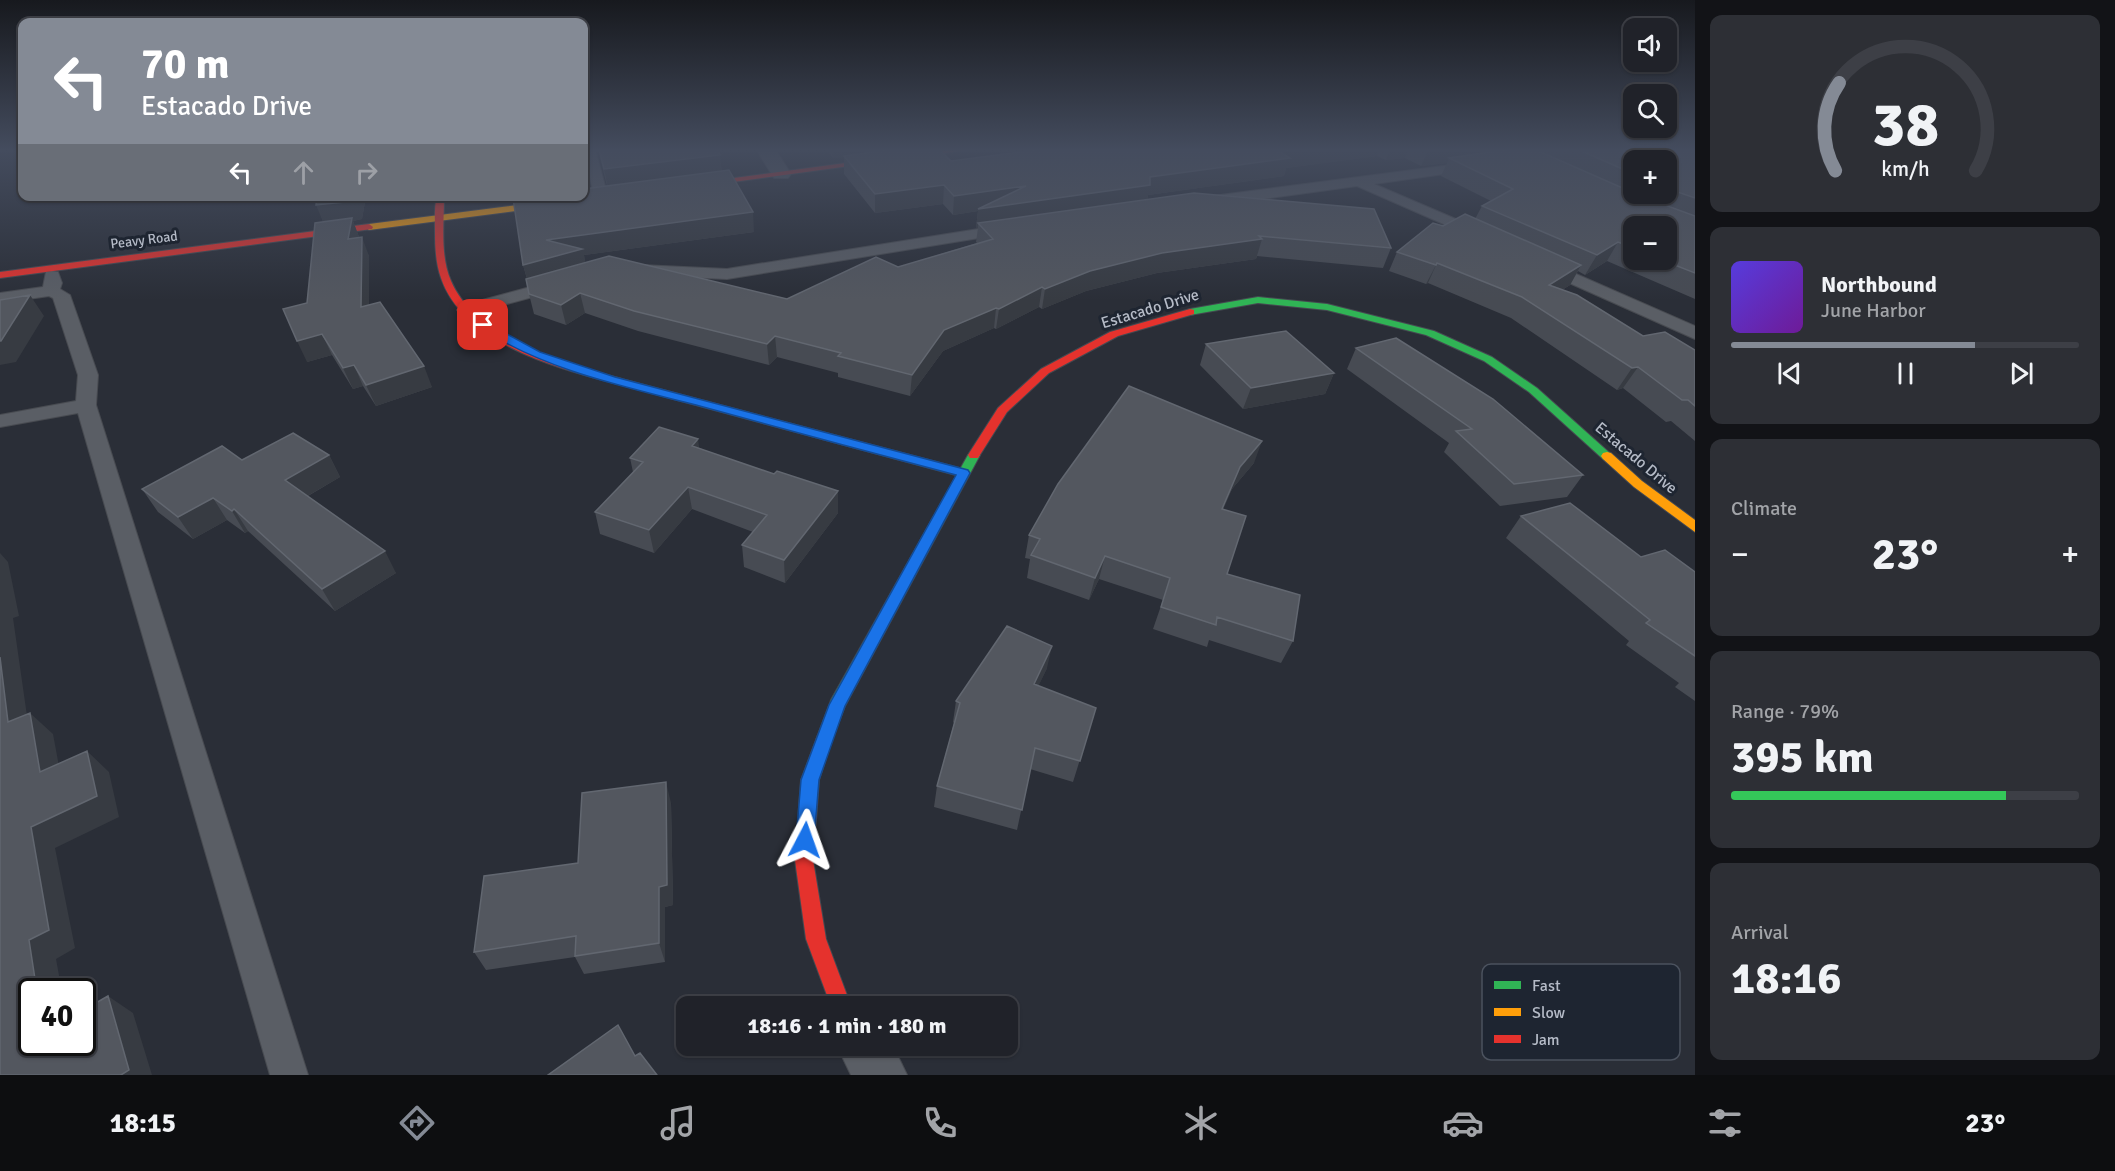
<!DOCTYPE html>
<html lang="en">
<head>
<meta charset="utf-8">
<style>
	body { margin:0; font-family:Signika,sans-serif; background:#2d2f35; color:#f1f3f6; height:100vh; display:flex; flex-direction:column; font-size:22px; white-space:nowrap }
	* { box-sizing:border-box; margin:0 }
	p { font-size:20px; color:#a2a4a8 }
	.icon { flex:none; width:33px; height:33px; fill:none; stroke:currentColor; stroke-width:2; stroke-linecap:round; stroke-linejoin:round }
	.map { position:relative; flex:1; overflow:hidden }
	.drawer { display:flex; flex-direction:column; gap:15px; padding:15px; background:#121317; width:420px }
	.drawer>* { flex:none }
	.banner { position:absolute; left:18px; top:18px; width:570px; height:183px; border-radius:12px; box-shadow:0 2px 4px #0004,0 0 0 2px #3d3f46; background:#848a95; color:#fff; overflow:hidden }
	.buttons { position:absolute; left:1623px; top:18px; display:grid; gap:12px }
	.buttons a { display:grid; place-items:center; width:54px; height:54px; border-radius:12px; background:#202229; box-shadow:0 2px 4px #0004,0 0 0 2px #3d3f46; font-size:30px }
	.speed { position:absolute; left:18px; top:978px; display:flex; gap:12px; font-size:30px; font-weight:700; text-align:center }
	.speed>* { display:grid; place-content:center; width:78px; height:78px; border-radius:50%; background:#202229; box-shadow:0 2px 4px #0004,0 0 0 2px #3d3f46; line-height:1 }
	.speed .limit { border:3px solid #111; border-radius:9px; background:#fff; color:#111 }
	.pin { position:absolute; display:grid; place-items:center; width:51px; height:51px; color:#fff; margin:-26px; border-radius:12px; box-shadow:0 3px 9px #0006 }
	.me { position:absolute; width:66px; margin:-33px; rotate:4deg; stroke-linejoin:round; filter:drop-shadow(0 0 4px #0008) }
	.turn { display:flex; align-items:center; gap:21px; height:126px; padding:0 24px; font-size:27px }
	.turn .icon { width:78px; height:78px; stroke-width:2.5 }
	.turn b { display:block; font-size:42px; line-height:51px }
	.lanes { display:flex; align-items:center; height:57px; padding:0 24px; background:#0003; justify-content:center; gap:30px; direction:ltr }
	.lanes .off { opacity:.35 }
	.big { font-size:45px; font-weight:800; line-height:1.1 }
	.drawer .widget { flex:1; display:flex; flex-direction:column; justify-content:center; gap:9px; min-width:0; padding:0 21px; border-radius:12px; background:#2d2f35 }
	.drawer .dial { align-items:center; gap:0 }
	.dial svg { height:156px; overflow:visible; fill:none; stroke:#3d3f46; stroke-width:7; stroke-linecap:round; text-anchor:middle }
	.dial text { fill:#f1f3f6; stroke:none }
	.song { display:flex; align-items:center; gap:18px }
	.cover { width:72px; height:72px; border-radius:9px; background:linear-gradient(135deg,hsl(250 70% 55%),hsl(280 70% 35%)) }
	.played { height:6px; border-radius:3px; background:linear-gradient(90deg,#848a95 70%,#3d3f46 70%) }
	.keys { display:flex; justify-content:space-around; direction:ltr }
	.heat { display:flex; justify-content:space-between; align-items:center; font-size:33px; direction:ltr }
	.charge { height:9px; border-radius:4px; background:linear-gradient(90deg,#34c759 79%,#3d3f46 0) }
	.trip { position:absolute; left:676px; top:996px; width:342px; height:60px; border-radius:12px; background:#202229; box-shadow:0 2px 4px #0004,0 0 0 2px #3d3f46; font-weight:800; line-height:60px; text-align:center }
	.tab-bar { display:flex; height:96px; justify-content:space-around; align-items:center; background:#0d0e10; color:#a2a4a8 }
	.tab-bar .icon { width:42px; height:42px }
	.tab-bar .active { color:#848a95 }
	.tab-bar b { font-size:27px; color:#f1f3f6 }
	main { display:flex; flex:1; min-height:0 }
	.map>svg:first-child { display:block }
</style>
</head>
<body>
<main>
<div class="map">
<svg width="1695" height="1075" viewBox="0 0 1695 1075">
	<rect width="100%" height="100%" fill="#2a2e37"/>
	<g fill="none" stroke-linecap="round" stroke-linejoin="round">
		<g stroke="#484b51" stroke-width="2">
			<path id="lane" d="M 584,149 L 595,149 L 608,197 L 606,200 L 601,201 L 594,197 Z
				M 1474,162 L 1479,163 L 1481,166 L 1479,169 L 1374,184 L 1486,232 L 1488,235 L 1486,238 L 1480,240 L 1357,186 L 1205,207 L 1197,202 L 1205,197 Z
				M 1010,224 L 1016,226 L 1018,229 L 1016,232 L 727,279 L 641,275 L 633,270 L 641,265 L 727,269 Z
				M 1544,260 L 1695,326 L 1695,339 L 1538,269 L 1536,265 L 1538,261 Z
				M 52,271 L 58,272 L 62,283 L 60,289 L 70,295 L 98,375 L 96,405 L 308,1075 L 270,1075 L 78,413 L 0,427 L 0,415 L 76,401 L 78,375 L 53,298 L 49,296 L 0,303 L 0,293 L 43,287 L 46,272 Z
				M 560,279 L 566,280 L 569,284 L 566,288 L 466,315 L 460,314 L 457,310 L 460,306 Z"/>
		</g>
		<g stroke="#484b51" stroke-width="2">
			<path id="street" d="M 756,149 L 775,149 L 791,174 L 788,178 L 774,178 Z
				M 837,1046 L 893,1046 L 907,1075 L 851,1075 Z"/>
		</g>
		<g stroke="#454951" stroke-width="2">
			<path id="fast" d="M 1258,297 L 1327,304 L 1434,331 L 1492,357 L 1537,388 L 1613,456 L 1607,460 L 1603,459 L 1529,392 L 1484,361 L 1426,335 L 1327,310 L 1258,303 L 1190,315 L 1185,312 L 1190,309 Z
				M 974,451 L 980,455 L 845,706 L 830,745 L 824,747 L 818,745 L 816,740 L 831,700 L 968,455 Z"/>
		</g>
		<g stroke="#454951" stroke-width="2">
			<path id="slow" d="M 558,200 L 562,203 L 561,205 L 369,230 L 365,227 L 369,224 Z
				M 618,378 L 967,470 L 969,473 L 963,477 L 614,383 L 614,379 Z
				M 1607,452 L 1611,453 L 1642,481 L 1695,520 L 1695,532 L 1634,487 L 1603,459 L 1601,456 L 1603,453 Z"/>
		</g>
		<g stroke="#454951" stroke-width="2">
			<path id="jam" d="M 949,149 L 974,149 L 689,188 L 685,186 L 689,184 Z
				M 437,196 L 444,198 C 444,224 440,256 451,281 C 477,341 564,363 622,379 L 622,383 L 618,384 C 558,369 463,343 441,278 C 436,264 435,248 435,233 C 435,221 434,207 437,196 Z
				M 369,224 L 373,227 L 372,229 L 0,278 L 0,272 Z
				M 1190,309 L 1194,310 L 1194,314 L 1118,336 L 1049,373 L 1007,412 L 978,458 L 970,458 L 968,455 L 998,408 L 1041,369 L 1110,332 Z
				M 824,733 L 830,735 L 832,740 L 819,780 L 813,860 L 826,939 L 851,1006 L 831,1006 L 806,939 L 795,860 L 801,780 L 816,740 L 818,735 Z"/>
		</g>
		<use href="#lane" fill="#5a5e65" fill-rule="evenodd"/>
		<use href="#street" fill="#5a5e65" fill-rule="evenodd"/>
		<use href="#fast" fill="#30b455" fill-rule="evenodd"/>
		<use href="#slow" fill="#ff9f0a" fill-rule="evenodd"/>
		<use href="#jam" fill="#e5322d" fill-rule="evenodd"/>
	</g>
	<path fill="#474b53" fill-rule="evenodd" d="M 598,149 L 717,149 L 722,171 L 754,232 L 584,255 L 585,263 L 787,299 L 898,267 L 977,243 L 976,242 L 978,228 L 976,228 L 978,211 L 953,215 L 943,204 L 875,213 L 844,174 L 844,157 L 833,158 L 826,149 L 939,149 L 951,161 L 1044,149 L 1503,149 L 1502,151 L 1512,149 L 1695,149 L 1695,299 L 1607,261 L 1585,275 L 1578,271 L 1570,285 L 1562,290 L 1643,336 L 1695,350 L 1695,441 L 1671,421 L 1666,422 L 1623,388 L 1617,390 L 1511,318 L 1428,283 L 1426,284 L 1389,271 L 1397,252 L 1443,226 L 1475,219 L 1482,206 L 1491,201 L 1441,176 L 1447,163 L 1421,166 L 1405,158 L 1386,160 L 1377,156 L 1286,168 L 1284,176 L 1148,195 L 1147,200 L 1391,248 L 1383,268 L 1257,256 L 1256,259 L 1157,273 L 1086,291 L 1042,309 L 1039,307 L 996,329 L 994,328 L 943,351 L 910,396 L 838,377 L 838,373 L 777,357 L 769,365 L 638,331 L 585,313 L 566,325 L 534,314 L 529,294 L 527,279 L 523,265 L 514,196 L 584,196 L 590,188 L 607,186 ZM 1634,160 L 1666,160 L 1666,194 L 1634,194 ZM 1634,226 L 1666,260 L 1634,260 Z
		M 315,196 L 366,196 L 362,219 L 353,221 L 359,237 L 369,256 L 369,305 L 432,387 L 376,406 L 363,386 L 353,389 L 332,355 L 307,362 L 307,303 L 323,222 Z
		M 1206,344 L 1334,373 L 1325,394 L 1243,409 L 1200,365 Z
		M 1356,348 L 1583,475 L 1567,497 L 1500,506 L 1444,452 L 1449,443 L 1347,369 Z
		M 700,448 L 838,513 L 785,583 L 744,567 L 742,545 L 753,532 L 692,509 L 654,553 L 600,534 L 595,512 L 633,472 L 630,458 Z
		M 329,455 L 340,477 L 308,496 L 396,573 L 335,611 L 248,531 L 245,533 L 227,520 L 193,539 L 158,512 L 142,489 L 242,460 Z
		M 1254,463 L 1232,489 L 1223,509 L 1227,574 L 1293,641 L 1281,663 L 1209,640 L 1207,647 L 1153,629 L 1163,600 L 1099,579 L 1089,600 L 1027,578 L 1030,559 L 1025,558 L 1029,535 Z
		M 1521,516 L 1641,557 L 1695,572 L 1695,701 L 1675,687 L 1679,683 L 1626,645 L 1629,641 L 1506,538 Z
		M 1047,668 L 1038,686 L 1096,708 L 1073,782 L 1030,769 L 1017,830 L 934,807 L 937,786 L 954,723 L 953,722 L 956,701 Z
		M 671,803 L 673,905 L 665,907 L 665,962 L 584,974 L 575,957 L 486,970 L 474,952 L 578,863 Z"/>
	<path fill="#373b42" d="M 832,149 L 902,149 L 833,158 Z
		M 1298,149 L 1379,149 L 1377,156 L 1286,168 L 1284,176 L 1148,195 L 1146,204 L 978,223 L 978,228 L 976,228 L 978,211 L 953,215 L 954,196 L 1026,186 L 1150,177 L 1280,152 Z
		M 1390,149 L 1408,149 L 1405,158 L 1386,160 Z
		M 1429,149 L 1503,149 L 1500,155 L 1449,158 L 1447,163 L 1421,166 Z
		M 720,155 L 722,173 L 608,188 L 604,169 Z
		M 584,172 L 587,172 L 590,190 L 584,191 Z
		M 944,185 L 943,204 L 875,213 L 875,194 Z
		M 315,196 L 366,196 L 362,219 L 353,221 L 359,237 L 348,239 L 324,224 L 316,205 L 319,205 Z
		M 753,212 L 754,232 L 584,255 L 586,269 L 529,285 L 523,265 L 546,240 Z
		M 362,237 L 369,256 L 369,328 L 361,307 Z
		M 1262,239 L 1256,259 L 1157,273 L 1086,291 L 1042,309 L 1045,289 L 1090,271 L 1162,253 Z
		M 1618,242 L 1607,261 L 1585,275 L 1597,255 Z
		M 1437,263 L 1428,283 L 1426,284 L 1436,265 Z
		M 1581,265 L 1570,285 L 1538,305 L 1549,285 Z
		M 1042,287 L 1039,307 L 996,329 L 999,309 Z
		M 580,293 L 585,313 L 566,325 L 561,305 Z
		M 30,295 L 44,316 L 16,362 L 0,365 L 0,341 Z
		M 996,308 L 994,328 L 943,351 L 910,396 L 912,375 L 944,330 Z
		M 322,334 L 332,355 L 307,362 L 297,341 Z
		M 775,336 L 777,357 L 769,365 L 767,344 Z
		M 354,365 L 363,386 L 353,389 L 343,368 Z
		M 424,366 L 432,387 L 376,406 L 366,385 Z
		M 1638,367 L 1623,388 L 1617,390 L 1632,368 Z
		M 1334,373 L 1325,394 L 1243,409 L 1251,388 Z
		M 698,439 L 701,461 L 692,446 Z
		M 1262,441 L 1254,463 L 1232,489 L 1214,531 L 1222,509 L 1240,467 Z
		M 329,455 L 340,477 L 297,502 L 285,480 Z
		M 688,487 L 692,509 L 654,553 L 649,530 Z
		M 838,491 L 838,513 L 785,583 L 784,560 Z
		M 213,498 L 227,520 L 193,539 L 178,517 Z
		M 234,509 L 248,531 L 245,533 L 232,511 Z
		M 385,551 L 396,573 L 335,611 L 322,589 Z
		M 0,553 L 8,562 L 19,616 L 13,618 L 31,744 L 8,722 L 0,657 Z
		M 1105,556 L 1099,579 L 1089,600 L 1095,578 Z
		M 1052,646 L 1047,668 L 1029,706 L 1034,684 Z
		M 30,713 L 53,734 L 64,793 L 40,772 Z
		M 87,751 L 109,772 L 119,817 L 55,848 L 75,948 L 56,959 L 62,992 L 37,992 L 29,940 L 31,827 Z
		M 666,782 L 671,803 L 673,905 L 665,907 L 665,962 L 659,943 L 659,887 Z
		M 108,996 L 133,1013 L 152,1075 L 121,1075 Z"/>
	<path fill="#53575f" stroke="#626770" stroke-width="1.5" d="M 599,149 L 717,149 L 720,155 L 604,169 Z
		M 895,149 L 939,149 L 951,161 L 1044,149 L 1298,149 L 1280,152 L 1290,158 L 1150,177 L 1150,185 L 978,209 L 1026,186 L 954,196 L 944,185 L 875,194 L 844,156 Z
		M 1512,149 L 1534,149 L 1643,197 L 1695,216 L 1695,273 L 1662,260 L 1666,260 L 1666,226 L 1634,226 L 1634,248 L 1618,242 L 1597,255 L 1482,206 L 1513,189 L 1449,158 Z
		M 1577,149 L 1695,149 L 1695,198 L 1666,188 L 1666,160 L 1634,160 L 1634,174 Z
		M 584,157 L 587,172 L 584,172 Z
		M 729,170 L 753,212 L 546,240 L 582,249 L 523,265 L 513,198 L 523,196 L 584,196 L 584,189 Z
		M 1194,193 L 1374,209 L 1391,248 L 1259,236 L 1262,239 L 1162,253 L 1090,271 L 1045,289 L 1042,287 L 999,309 L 996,308 L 944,330 L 912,375 L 838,356 L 841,353 L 775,336 L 767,344 L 634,311 L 580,293 L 561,305 L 529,294 L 526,279 L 609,256 L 787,299 L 876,257 L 898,267 L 993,239 L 978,223 Z
		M 317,196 L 356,196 L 355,201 L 316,205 Z
		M 1465,214 L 1581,265 L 1549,285 L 1577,295 L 1643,336 L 1665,332 L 1695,350 L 1695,406 L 1688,400 L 1682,400 L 1638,367 L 1632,368 L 1522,297 L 1437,263 L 1436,265 L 1397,252 L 1433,223 L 1443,226 Z
		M 352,218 L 348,239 L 362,237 L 361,307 L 380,302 L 424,366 L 366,385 L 354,365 L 343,368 L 322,334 L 297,341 L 283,309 L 307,303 L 315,223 Z
		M 30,295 L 1,341 L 0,341 L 0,300 Z
		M 1286,331 L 1334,373 L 1251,388 L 1206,344 Z
		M 1396,338 L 1493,399 L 1583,475 L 1514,484 L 1456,431 L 1472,429 L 1356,348 Z
		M 1129,386 L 1262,441 L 1240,467 L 1222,509 L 1246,516 L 1227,574 L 1300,595 L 1293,641 L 1217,617 L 1216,625 L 1161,607 L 1170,578 L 1105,556 L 1095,578 L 1031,555 L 1040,539 L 1029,535 L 1058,484 Z
		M 659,427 L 698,439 L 692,446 L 774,474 L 777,471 L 838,491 L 784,560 L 742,545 L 767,515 L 688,487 L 649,530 L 595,512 L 643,462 L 630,458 Z
		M 293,433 L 329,455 L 285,480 L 385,551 L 322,589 L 234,509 L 232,511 L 213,498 L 178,517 L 142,489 L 222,446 L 242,460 Z
		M 1570,503 L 1641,557 L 1665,550 L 1695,572 L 1695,656 L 1646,623 L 1650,620 L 1521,516 Z
		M 1007,626 L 1052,646 L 1034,684 L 1096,708 L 1080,761 L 1035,748 L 1022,810 L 937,786 L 960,703 L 956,701 Z
		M 0,657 L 8,722 L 30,713 L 40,772 L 87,751 L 97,796 L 31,827 L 49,930 L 29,940 L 37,992 L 32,992 L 32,1042 L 82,1042 L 82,1011 L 108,996 L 129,1070 L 121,1075 L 0,1075 Z
		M 666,782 L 667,885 L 659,887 L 659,943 L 575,956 L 576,936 L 474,952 L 484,876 L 578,863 L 582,793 Z
		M 618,1025 L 635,1056 L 640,1053 L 657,1075 L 548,1075 Z"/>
	<linearGradient id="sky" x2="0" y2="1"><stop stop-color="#17191e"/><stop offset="0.5" stop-color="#444c5e"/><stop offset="1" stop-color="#444c5e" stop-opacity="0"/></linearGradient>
	<rect width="1695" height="300" fill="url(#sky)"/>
	<path fill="#1a73e8" stroke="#114b97" stroke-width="1.5" d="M 483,321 L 540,352 L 615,377 L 968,470 L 970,473 L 845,706 L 819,780 L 814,840 L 812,846 L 805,849 L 799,846 L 796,840 L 801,780 L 829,705 L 956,475 C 869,452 783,429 696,405 C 622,386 544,370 479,327 L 479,322 Z"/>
	<g text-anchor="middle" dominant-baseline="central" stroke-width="6" stroke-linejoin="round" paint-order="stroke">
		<g font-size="14" fill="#b5bbc7" stroke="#1e2531">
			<text transform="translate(144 240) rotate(-7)">Peavy Road</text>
		</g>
		<g font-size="16" fill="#b5bbc7" stroke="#1e2531">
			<text transform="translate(1150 309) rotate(-17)">Estacado Drive</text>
			<text transform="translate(1636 458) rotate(40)">Estacado Drive</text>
		</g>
	</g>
	<rect x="1482" y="964" width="198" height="96" rx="9" fill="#1e2531" stroke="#4b525e" stroke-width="1.5"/>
	<rect x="1494" y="981" width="27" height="8" fill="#30b455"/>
	<rect x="1494" y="1008" width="27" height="8" fill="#ff9f0a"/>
	<rect x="1494" y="1035" width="27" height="8" fill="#e5322d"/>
	<g font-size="16" fill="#b5bbc7">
		<text x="1532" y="991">Fast</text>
		<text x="1532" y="1018">Slow</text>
		<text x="1532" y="1045">Jam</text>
	</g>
</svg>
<div class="buttons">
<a><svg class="icon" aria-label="sound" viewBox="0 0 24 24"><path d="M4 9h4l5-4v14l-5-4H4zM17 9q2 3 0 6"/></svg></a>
<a><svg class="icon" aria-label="search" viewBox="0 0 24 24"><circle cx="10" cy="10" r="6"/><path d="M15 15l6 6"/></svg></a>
<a>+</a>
<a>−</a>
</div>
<div class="speed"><div class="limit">40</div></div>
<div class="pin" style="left:483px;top:325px;background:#d93025"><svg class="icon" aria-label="arrive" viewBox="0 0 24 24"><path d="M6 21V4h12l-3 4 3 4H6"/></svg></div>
<svg class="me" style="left:805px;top:840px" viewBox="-20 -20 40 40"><path d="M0-17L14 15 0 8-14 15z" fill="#1a73e8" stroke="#fff" stroke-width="4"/></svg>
<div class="trip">18:16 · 1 min · 180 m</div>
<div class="banner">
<div class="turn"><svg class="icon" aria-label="left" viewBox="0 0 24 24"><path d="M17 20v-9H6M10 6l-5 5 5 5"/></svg><div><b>70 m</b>Estacado Drive</div></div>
<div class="lanes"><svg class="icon" aria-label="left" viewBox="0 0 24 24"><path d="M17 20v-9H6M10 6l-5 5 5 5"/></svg><svg class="icon off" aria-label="ahead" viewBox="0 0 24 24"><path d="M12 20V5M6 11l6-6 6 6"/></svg><svg class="icon off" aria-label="right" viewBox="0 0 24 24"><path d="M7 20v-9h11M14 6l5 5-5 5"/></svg></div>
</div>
</div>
<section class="drawer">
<div class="widget dial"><svg viewBox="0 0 100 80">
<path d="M14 69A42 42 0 1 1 86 69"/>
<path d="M14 69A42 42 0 0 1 16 24" stroke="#848a95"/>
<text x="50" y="56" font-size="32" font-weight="700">38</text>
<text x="50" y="72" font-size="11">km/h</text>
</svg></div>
<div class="widget">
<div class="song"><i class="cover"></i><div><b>Northbound</b><p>June Harbor</p></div></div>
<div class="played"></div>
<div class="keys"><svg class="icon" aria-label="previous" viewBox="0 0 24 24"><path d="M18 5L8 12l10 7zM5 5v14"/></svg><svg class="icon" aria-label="pause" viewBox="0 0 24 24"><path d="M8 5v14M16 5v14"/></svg><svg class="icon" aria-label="next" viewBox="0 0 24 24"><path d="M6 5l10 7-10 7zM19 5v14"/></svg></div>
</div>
<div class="widget"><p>Climate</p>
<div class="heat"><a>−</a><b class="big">23°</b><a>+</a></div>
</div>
<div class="widget"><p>Range · 79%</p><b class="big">395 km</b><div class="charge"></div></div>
<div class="widget"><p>Arrival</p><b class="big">18:16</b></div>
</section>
</main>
<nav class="tab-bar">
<b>18:15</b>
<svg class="icon active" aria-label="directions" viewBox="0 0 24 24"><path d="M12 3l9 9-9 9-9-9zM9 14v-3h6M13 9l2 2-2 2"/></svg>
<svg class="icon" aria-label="music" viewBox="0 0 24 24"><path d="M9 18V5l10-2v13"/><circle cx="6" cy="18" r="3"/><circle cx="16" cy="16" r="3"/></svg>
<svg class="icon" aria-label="phone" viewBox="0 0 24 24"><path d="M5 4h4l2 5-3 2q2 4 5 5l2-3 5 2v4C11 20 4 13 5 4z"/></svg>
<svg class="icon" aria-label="climate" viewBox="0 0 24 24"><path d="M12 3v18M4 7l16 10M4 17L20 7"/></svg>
<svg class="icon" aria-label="car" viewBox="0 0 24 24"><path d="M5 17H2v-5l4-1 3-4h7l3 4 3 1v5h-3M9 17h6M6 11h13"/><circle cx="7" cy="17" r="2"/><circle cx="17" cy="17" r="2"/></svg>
<svg class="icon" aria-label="filters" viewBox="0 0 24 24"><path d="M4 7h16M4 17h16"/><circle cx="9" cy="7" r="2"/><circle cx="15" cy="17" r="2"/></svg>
<b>23°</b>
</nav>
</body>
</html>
